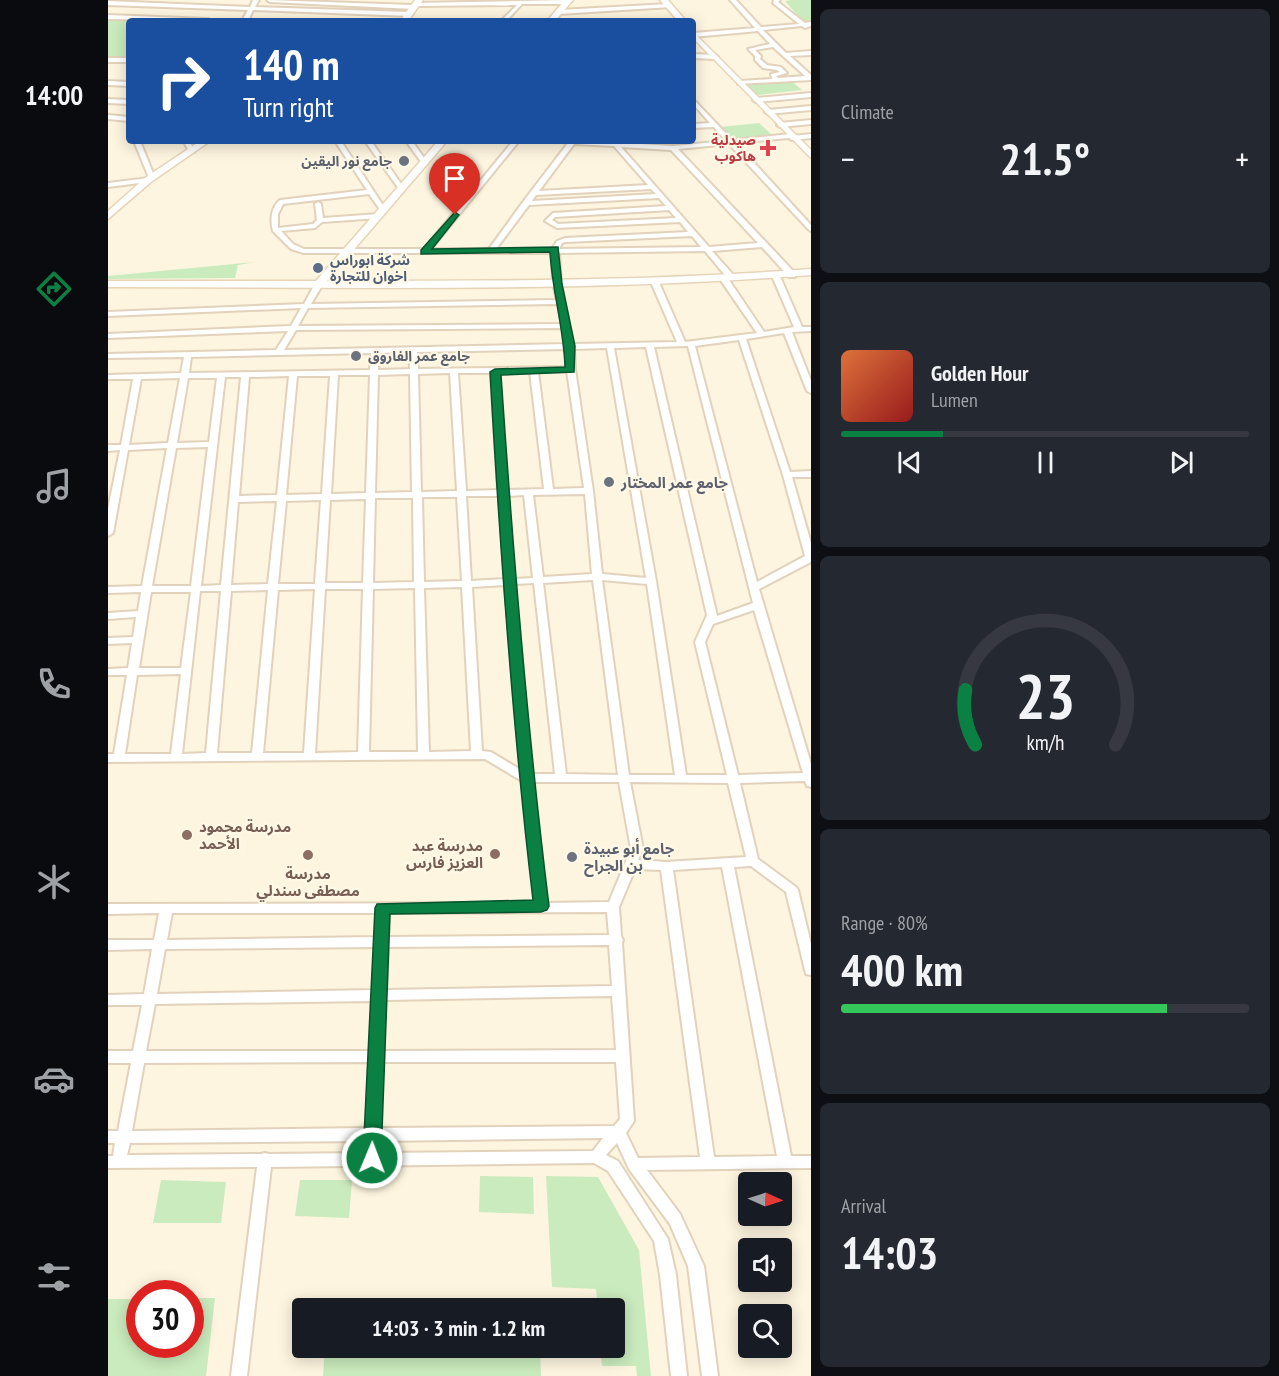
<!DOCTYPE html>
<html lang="en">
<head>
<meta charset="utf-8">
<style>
	body { margin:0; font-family:"PT Sans Narrow","Noto Sans Arabic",sans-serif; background:#242831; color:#f1f3f6; height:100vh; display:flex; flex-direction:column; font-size:22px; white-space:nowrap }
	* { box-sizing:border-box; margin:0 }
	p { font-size:20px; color:#9ea1a6 }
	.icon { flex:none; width:33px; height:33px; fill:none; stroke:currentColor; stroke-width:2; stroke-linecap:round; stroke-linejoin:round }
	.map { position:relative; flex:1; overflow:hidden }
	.side { display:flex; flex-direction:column; gap:9px; padding:9px; background:#0d0f14; width:468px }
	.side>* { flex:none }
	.guide { position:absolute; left:18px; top:18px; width:570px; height:126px; border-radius:6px; box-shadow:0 3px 15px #0003; background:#1a4fa0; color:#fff; overflow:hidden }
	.needle { width:39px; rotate:93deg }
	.tools { position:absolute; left:630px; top:1172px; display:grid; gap:12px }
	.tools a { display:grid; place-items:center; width:54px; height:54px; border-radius:6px; background:#171b24; box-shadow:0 3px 15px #0003; font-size:30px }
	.speed { position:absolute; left:18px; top:1280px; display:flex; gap:12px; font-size:30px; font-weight:700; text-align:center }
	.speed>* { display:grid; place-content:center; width:78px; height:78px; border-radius:50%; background:#171b24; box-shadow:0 3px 15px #0003; line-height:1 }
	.speed .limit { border:9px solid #d22; background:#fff; color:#111 }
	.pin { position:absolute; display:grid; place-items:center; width:51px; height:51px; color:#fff; margin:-62px -26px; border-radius:50% 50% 50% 0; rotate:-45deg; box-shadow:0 0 6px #0007 }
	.pin .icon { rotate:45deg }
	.me { position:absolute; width:66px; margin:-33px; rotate:1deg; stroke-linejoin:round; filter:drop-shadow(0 0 4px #0008) }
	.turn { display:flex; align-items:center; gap:21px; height:126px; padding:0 18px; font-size:27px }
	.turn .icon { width:78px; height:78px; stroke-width:2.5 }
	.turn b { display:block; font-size:42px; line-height:51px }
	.big { font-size:45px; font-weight:600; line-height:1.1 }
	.side .card { flex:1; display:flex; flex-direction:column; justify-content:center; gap:9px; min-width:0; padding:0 21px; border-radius:9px; background:#242831 }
	.side .dial { align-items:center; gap:0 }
	.dial svg { height:156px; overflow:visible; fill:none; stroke:#363941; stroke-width:7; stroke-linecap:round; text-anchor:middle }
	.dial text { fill:#f1f3f6; stroke:none }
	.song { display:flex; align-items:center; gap:18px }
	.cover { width:72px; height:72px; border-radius:9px; background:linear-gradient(135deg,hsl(20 70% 55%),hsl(0 70% 35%)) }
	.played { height:6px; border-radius:3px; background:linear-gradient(90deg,#0b8043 25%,#363941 25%) }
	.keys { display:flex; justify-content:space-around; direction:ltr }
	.heat { display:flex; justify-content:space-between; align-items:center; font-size:33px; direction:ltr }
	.charge { height:9px; border-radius:4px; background:linear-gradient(90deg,#34c759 80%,#363941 0) }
	.trip { position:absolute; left:184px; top:1298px; width:333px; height:60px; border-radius:6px; background:#171b24; box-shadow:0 3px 15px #0003; font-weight:600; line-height:60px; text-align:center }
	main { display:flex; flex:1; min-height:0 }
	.dock { display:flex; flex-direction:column; width:108px; justify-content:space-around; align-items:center; background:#090b0e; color:#9ea1a6 }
	.dock .icon { width:42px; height:42px }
	.dock .active { color:#0b8043 }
	.dock b { font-size:27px; color:#f1f3f6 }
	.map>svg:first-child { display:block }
</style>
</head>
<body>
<main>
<nav class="dock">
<b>14:00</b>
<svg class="icon active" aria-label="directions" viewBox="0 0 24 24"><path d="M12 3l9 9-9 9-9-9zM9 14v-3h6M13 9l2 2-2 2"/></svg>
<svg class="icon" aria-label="music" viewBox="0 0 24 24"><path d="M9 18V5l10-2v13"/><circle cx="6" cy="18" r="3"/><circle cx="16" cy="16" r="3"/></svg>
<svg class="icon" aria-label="phone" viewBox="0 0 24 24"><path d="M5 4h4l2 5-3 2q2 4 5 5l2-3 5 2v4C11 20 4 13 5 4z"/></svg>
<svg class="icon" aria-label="climate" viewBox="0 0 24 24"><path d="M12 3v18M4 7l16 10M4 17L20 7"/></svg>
<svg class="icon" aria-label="car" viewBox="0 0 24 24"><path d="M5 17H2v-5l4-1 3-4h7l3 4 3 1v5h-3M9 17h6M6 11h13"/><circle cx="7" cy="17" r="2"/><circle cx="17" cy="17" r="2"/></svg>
<svg class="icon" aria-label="filters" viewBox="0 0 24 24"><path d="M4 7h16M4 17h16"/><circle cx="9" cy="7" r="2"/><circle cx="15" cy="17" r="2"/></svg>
</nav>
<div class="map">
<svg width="703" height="1376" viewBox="0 0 703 1376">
	<rect width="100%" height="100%" fill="#fdf5df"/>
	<path fill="#caebbd" d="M 683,0 L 703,0 L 703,22 L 696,23 L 677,1 Z
		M 0,18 L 62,21 L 21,21 L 21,57 L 0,56 Z
		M 682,80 L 694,90 L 649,95 L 638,84 Z
		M 651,123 L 664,135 L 624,139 L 612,127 Z
		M 147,262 L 130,265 L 127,278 L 0,279 L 0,276 Z
		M 372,1176 L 425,1177 L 426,1214 L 371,1212 Z
		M 438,1176 L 490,1177 L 531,1250 L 543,1376 L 529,1376 L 528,1366 L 494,1366 L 492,1347 L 507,1347 L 507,1308 L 490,1308 L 488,1289 L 444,1287 Z
		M 53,1180 L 118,1182 L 113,1223 L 45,1223 Z
		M 192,1180 L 244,1180 L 241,1218 L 187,1216 Z
		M 83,1298 L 107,1298 L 98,1376 L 0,1376 L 0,1299 L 31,1299 L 32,1344 L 82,1344 Z
		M 429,1300 L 430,1308 L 219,1308 L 219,1303 Z
		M 217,1347 L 432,1347 L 433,1376 L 215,1376 Z"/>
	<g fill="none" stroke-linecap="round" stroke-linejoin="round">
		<g stroke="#e2d2bb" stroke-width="4">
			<path id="street" d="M 145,0 L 151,0 L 147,7 L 302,12 L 305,14 L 302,16 L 145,10 L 140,21 L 134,21 L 140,10 L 0,5 L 0,1 L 142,7 Z
				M 159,0 L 305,5 L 307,3 L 459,0 L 462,2 L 459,4 L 414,4 L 398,21 L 395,19 L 409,5 L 308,6 L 306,9 L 162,2 Z
				M 622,0 L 628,0 L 653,27 L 691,24 L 665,3 L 666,0 L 672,0 L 670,2 L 697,23 L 703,22 L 703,26 L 697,28 L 694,26 L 655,30 L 678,53 L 703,51 L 703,55 L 682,56 L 703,75 L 703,80 L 630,84 L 630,82 L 632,81 L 664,79 L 663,74 L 672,72 L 669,70 L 655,68 L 647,60 L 647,56 L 640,49 L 662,44 L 650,31 L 585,37 L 585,33 L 647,28 ZM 665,47 L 697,76 L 670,78 L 668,76 L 679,73 L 673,67 L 659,65 L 652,59 L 653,56 L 647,50 Z
				M 561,4 L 563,7 L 451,14 L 448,12 L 451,10 Z
				M 0,15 L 100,19 L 103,21 L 0,19 Z
				M 585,54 L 607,55 L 610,57 L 607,59 L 585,58 Z
				M 0,58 L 21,58 L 21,62 L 0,62 Z
				M 0,81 L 21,82 L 21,86 L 0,85 Z
				M 703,93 L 703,97 L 648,102 L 645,100 L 648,98 Z
				M 0,99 L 21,100 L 21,104 L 0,103 Z
				M 585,99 L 624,140 L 682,134 L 685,136 L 703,134 L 703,138 L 684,140 L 681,138 L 628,143 L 703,225 L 703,231 L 701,230 L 621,144 L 570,149 L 687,273 L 687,277 L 681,277 L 654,247 L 604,251 L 628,278 L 624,280 L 621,280 L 597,251 L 451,253 L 453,284 L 465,344 L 569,342 L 542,280 L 546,278 L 550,280 L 577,342 L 649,333 L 612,279 L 616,277 L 619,277 L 656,332 L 686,327 L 664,276 L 671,274 L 694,327 L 703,327 L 703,331 L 684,332 L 703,381 L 703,393 L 699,391 L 676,333 L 638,339 L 682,472 L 703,471 L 703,477 L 684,477 L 703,543 L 703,562 L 651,589 L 703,764 L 703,787 L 699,786 L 697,781 L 632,783 L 650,859 L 688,887 L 690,890 L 703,944 L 703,975 L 698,974 L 697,970 L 678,892 L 643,866 L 626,867 L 683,1156 L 703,1156 L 703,1168 L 539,1170 L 572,1214 L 596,1266 L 610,1376 L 594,1376 L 580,1266 L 562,1224 L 521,1169 L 509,1143 L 498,1155 L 510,1161 L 560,1239 L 568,1275 L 579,1376 L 563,1376 L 552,1275 L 546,1241 L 500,1171 L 486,1163 L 163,1167 L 139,1376 L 123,1376 L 149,1167 L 0,1168 L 0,1156 L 5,1156 L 7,1143 L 0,1143 L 0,1131 L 10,1131 L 23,1063 L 0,1063 L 0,1051 L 25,1051 L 34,1005 L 0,1005 L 0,995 L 36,994 L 44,949 L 0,950 L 0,940 L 46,940 L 51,913 L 0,914 L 0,904 L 427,903 L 414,781 L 377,759 L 0,762 L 0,754 L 6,754 L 19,675 L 0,675 L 0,669 L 20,668 L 24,643 L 0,644 L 0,638 L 25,637 L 28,617 L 0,619 L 0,613 L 30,611 L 33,592 L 0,593 L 0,587 L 34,586 L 59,448 L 20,450 L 5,533 L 0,536 L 0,509 L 12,450 L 0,451 L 0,445 L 13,445 L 25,379 L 0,379 L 0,375 L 73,373 L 76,357 L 0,358 L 0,354 L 168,350 L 180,331 L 0,338 L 0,334 L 183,326 L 193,308 L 0,316 L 0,312 L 196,304 L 208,282 L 211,282 L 215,284 L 203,304 L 449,300 L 445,284 L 444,253 L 196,253 L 183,249 L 165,231 C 162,221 163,207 172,200 L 259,190 L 227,141 L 233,141 L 278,210 L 277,211 L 273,211 L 261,194 L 175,204 L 170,214 L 170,228 L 205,224 L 209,220 L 207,204 L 210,202 L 213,204 L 215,218 L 271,214 L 274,216 L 271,218 L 214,222 L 207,228 L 173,231 L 185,244 L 196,249 L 316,249 L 405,141 L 411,141 L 323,249 L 381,249 L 415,202 L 460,143 L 450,141 L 483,141 L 565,146 L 618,141 L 606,127 L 585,128 L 585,124 L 602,123 L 585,104 ZM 466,144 L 506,146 L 540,185 L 431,191 ZM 513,147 L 563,150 L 650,243 L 601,247 ZM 543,189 L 548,194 L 424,201 L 428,195 ZM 551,198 L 558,206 L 445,213 L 437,221 L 449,228 L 572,222 L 580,232 L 457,238 L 449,241 L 444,249 L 388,249 L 421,205 ZM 561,210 L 568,218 L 450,224 L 444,220 L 447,217 ZM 584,236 L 593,247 L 451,249 L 454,243 L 458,242 ZM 450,304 L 454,324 L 190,326 L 200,308 ZM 454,328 L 458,344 L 176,350 L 188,330 ZM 631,340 L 675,475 L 697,556 L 649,582 L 587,346 ZM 580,346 L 645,603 L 609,616 L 546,347 ZM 538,347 L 599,615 L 587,642 L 619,775 L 578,775 L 548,581 L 506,348 ZM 499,348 L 538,578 L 494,574 L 485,491 L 467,369 L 466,349 ZM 458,349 L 459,367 L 310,369 L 309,352 ZM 301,352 L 302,369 L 270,370 L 271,353 ZM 263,353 L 262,370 L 81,373 L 83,357 ZM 459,371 L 476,488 L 445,489 L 430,372 ZM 422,372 L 436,489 L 399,490 L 391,373 ZM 342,373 L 349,491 L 313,492 L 310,374 ZM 350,373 L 383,373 L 390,490 L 358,491 ZM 302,374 L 304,492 L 267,493 L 270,375 ZM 230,375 L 262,375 L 258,493 L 223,494 ZM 181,376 L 169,495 L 131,496 L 141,377 ZM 189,376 L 222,376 L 214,494 L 178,495 ZM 117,377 L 133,377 L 113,585 L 93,586 ZM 72,378 L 60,443 L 21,445 L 33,379 ZM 80,378 L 109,378 L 101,442 L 69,443 ZM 100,447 L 83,586 L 44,586 L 68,448 ZM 477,494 L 484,574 L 435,577 L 425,495 ZM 416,495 L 425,578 L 406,579 L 400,496 ZM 358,496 L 391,496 L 397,579 L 363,581 ZM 314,497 L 349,497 L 354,581 L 316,582 ZM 267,498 L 305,498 L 306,582 L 265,583 ZM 258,499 L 255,583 L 217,583 L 222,500 ZM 213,500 L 207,584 L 170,584 L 178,501 ZM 169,501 L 160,584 L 123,585 L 130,502 ZM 485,580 L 510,775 L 458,774 L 435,583 ZM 494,580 L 539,584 L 567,775 L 521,775 ZM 426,583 L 447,774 L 424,774 L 407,584 ZM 397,585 L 413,770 L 383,752 L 374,751 L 364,587 ZM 354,587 L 363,751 L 321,752 L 316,588 ZM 307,588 L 310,752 L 261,752 L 265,589 ZM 207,589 L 196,753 L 155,753 L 170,590 ZM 217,589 L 255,589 L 250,752 L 207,753 ZM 160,590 L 144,753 L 109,753 L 123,591 ZM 92,591 L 113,591 L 98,753 L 74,754 ZM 43,592 L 83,592 L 73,668 L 31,668 ZM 646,610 L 695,773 L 630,775 L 597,642 L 605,624 ZM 73,674 L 63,754 L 17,754 L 29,675 ZM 425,782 L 511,782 L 523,849 L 501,902 L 439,903 ZM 522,782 L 620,783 L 638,857 L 558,862 L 530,860 L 535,849 ZM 614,867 L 669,1156 L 606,1157 L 565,870 ZM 527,869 L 553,870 L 592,1157 L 530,1158 L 518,1133 L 526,1121 L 514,943 L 515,940 L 513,936 L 511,907 ZM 499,912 L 501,935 L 280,937 L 281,913 ZM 64,913 L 269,913 L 267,937 L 59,940 ZM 501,945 L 504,986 L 278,990 L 280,947 ZM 267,947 L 265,990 L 49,994 L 57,949 ZM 504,996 L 508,1050 L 275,1051 L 277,1000 ZM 264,1001 L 262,1051 L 38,1051 L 47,1004 ZM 261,1062 L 258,1128 L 24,1131 L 36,1063 ZM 275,1062 L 508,1062 L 512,1119 L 506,1126 L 272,1128 ZM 495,1138 L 485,1151 L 271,1153 L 272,1141 ZM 258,1141 L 257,1153 L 161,1154 L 157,1153 L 153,1154 L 19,1155 L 22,1143 Z
				M 703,106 L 703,110 L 660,114 L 657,112 L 660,110 Z
				M 0,115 L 21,117 L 21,121 L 0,119 Z
				M 703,120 L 703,124 L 672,127 L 669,125 L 672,123 Z
				M 26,141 L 32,141 L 47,178 L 40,182 L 0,187 L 0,183 L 41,178 Z
				M 75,141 L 81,141 L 87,151 L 86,152 L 82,152 Z
				M 257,141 L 263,141 L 296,188 L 295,189 L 291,189 Z
				M 298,141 L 304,141 L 319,162 L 318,163 L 314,163 Z"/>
		</g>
		<g stroke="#e7d4b8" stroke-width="3">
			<path id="secondary" d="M 307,0 L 315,0 L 300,21 L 292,21 Z
				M 457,0 L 465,0 L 447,21 L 439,21 Z
				M 552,0 L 560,0 L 578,21 L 570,21 Z
				M 585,32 L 703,150 L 703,158 L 585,38 Z
				M 92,141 L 102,141 L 43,182 L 0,219 L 0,211 L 37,178 Z
				M 330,141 L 339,141 L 219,281 C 381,281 542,281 703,269 L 703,275 C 469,293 234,287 0,287 L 0,281 L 208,281 Z"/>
		</g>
		<use href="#street" fill="#fff" fill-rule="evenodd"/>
		<use href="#secondary" fill="#fff" fill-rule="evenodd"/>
	</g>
	<path fill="#0b8043" stroke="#07532c" stroke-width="1.5" d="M 347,212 L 351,215 L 324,249 L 450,247 L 454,284 L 467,346 L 466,372 L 393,375 C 405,553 419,729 441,906 L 439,910 L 433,912 L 282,914 L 273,1158 L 271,1164 L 264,1166 L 258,1164 L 255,1158 L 267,908 L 269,904 L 425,900 C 404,724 392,549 382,372 L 387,369 L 457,367 C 456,328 444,291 442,252 L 313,254 L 313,250 Z"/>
	<path fill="#e0444e" stroke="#fff8e6" stroke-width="2" d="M657 139h6v6h6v6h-6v6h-6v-6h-6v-6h6z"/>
	<g fill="#6b7280" stroke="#fff8e6" stroke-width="2">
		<circle cx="296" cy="161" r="6"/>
		<circle cx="248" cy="356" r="6"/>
		<circle cx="501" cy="482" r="6"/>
		<circle cx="464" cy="857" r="6"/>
	</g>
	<circle fill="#5c6f8a" stroke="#fff8e6" stroke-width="2" cx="210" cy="268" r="6"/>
	<g fill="#8d6e63" stroke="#fff8e6" stroke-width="2">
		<circle cx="79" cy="835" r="6"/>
		<circle cx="387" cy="854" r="6"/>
		<circle cx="200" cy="855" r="6"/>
	</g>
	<g text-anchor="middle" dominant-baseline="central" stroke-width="4.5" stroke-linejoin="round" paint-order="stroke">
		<g font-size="14" font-weight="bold" fill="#be3a42" stroke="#fff8e6" text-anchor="end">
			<text x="648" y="140">صيدلية<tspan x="648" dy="16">هاكوب</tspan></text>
		</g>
		<g font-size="14" font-weight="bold" fill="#5b616d" stroke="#fff8e6" text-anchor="end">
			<text x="284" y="161">جامع نور اليقين</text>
			<text x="260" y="356" text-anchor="start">جامع عمر الفاروق</text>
		</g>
		<g font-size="14" font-weight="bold" fill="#4e5e75" stroke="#fff8e6" text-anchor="start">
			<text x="222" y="260">شركة ابوراس<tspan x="222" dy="16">اخوان للتجارة</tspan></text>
		</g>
		<g font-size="15" font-weight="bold" fill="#5b616d" stroke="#fff8e6" text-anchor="start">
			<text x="513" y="482">جامع عمر المختار</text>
			<text x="476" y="848">جامع أبو عبيدة<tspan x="476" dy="17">بن الجراح</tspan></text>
		</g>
		<g font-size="15" font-weight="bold" fill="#785e54" stroke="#fff8e6" text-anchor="start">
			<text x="91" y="826">مدرسة محمود<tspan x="91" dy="17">الأحمد</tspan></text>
			<text x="375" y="845" text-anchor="end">مدرسة عبد<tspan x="375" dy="17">العزيز فارس</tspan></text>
			<text x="200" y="873" text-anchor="middle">مدرسة<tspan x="200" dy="17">مصطفى سندلي</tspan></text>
		</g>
	</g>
</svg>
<div class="tools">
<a><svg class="needle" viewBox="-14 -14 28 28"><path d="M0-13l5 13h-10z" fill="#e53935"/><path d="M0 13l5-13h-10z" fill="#9ea1a6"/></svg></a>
<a><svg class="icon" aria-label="sound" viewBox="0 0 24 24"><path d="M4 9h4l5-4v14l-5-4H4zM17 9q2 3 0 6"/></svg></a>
<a><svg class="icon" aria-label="search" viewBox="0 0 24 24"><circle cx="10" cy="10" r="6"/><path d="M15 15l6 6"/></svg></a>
</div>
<div class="speed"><div class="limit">30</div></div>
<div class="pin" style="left:347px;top:215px;background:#d93025"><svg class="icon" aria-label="arrive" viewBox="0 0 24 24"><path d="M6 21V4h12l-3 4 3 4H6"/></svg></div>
<svg class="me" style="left:264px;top:1158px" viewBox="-20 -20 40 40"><circle r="17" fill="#0b8043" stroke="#fff" stroke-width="3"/><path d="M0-11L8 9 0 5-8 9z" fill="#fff"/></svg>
<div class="trip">14:03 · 3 min · 1.2 km</div>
<div class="guide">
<div class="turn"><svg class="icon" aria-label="right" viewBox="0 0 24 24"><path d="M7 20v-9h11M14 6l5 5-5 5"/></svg><div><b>140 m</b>Turn right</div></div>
</div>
</div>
<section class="side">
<div class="card"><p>Climate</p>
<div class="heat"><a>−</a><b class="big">21.5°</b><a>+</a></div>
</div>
<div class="card">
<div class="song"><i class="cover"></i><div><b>Golden Hour</b><p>Lumen</p></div></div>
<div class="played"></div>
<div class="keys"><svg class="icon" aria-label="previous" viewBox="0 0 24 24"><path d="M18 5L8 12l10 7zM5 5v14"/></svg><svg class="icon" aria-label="pause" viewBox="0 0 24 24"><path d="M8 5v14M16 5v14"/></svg><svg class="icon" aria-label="next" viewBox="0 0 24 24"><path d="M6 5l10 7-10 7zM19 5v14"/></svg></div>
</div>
<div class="card dial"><svg viewBox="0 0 100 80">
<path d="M14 69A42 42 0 1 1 86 69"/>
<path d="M14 69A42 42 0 0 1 9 41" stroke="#0b8043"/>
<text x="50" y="56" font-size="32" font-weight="700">23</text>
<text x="50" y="72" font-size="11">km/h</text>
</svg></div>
<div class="card"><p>Range · 80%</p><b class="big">400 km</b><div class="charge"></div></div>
<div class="card"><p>Arrival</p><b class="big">14:03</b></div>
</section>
</main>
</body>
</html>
